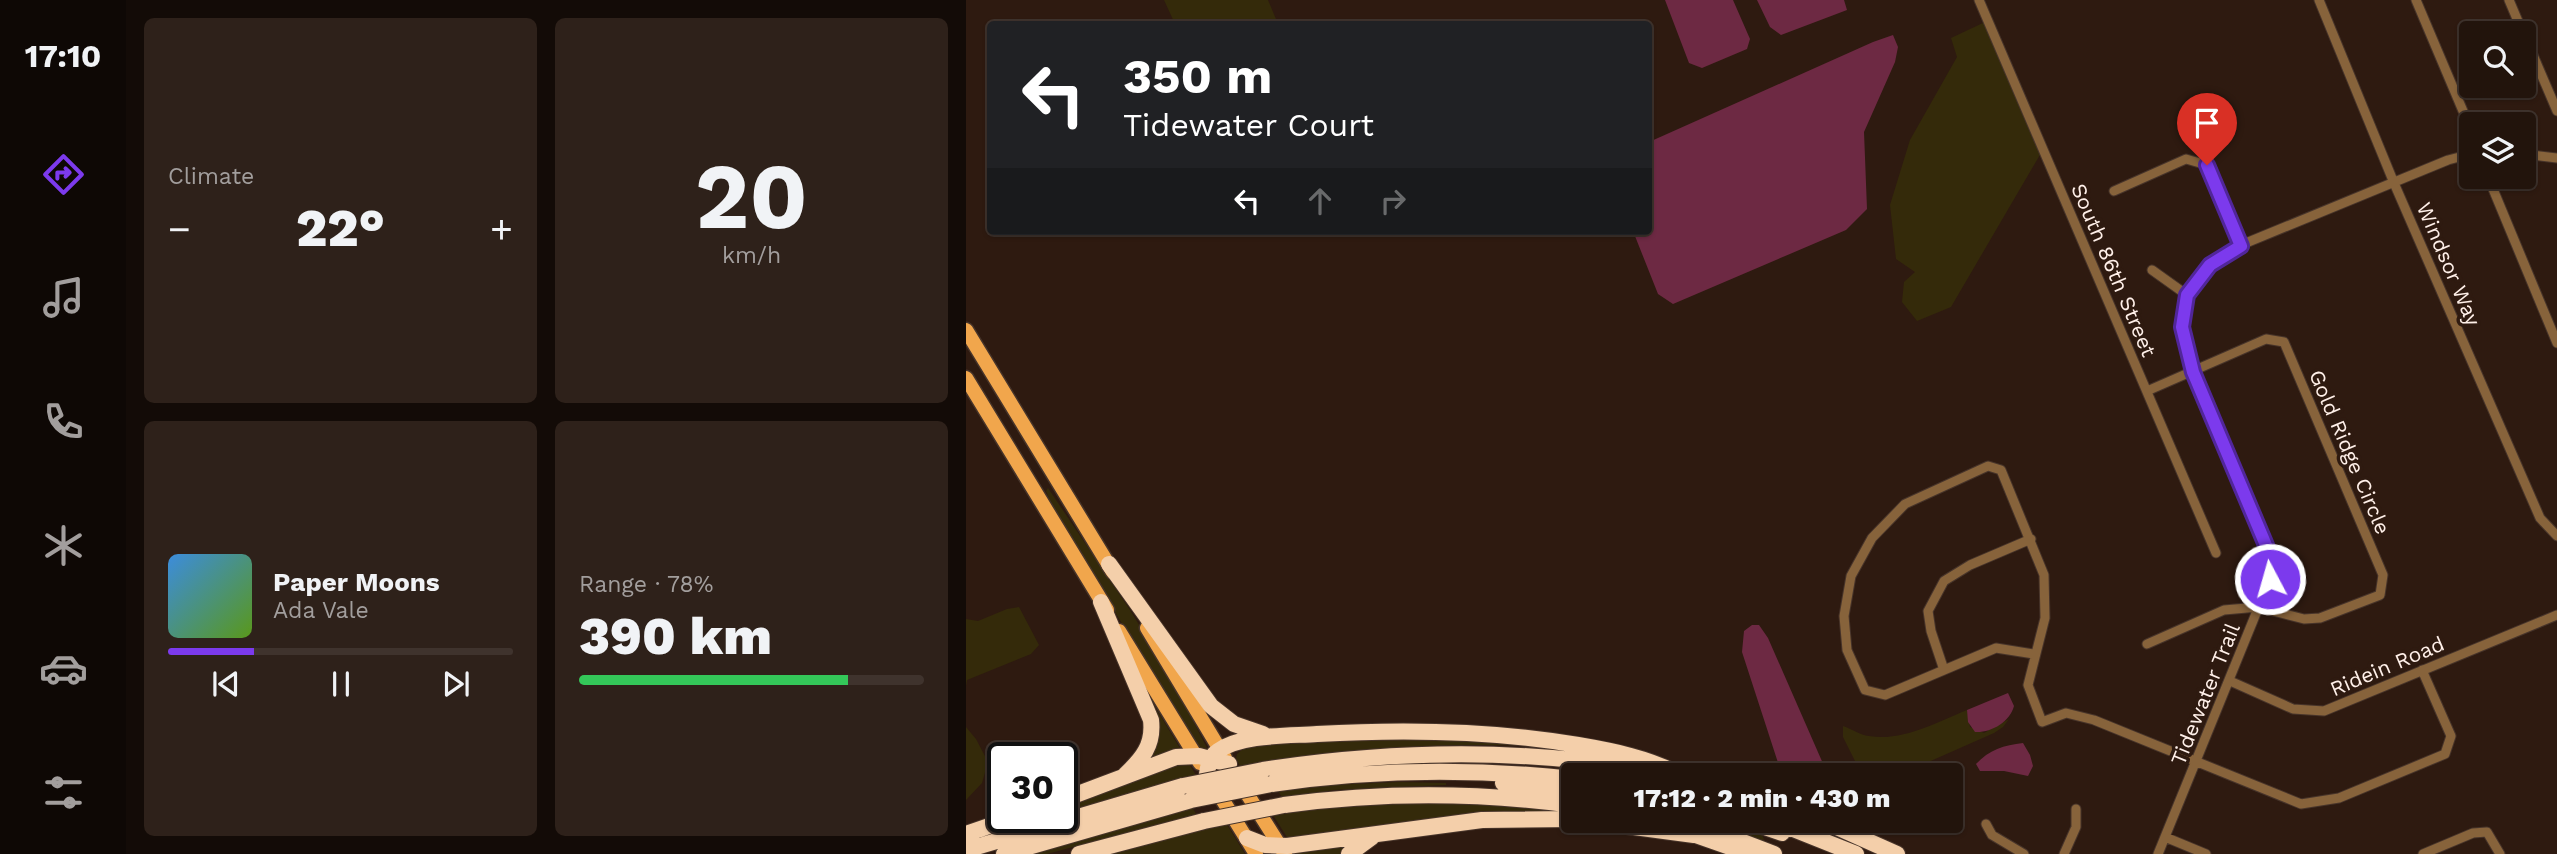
<!DOCTYPE html>
<html lang="en">
<head>
<meta charset="utf-8">
<style>
	body { margin:0; font-family:"Work Sans",sans-serif; background:#2e211a; color:#f1f3f6; height:100vh; display:flex; flex-direction:column; font-size:26px; white-space:nowrap }
	* { box-sizing:border-box; margin:0 }
	p { font-size:23px; color:#a29e9d }
	.icon { flex:none; width:38px; height:38px; fill:none; stroke:currentColor; stroke-width:2; stroke-linecap:round; stroke-linejoin:round }
	.map { position:relative; flex:1; overflow:hidden }
	.panel { display:flex; flex-direction:column; gap:18px; padding:18px; background:#130b07; width:840px }
	.panel>* { flex:none }
	.top-card { position:absolute; left:21px; top:21px; width:665px; height:214px; border-radius:7px; box-shadow:0 2px 5px #0004,0 0 0 2px #3f332d; background:#202124; color:#fff; overflow:hidden }
	.tools { position:absolute; left:1493px; top:21px; display:grid; gap:14px }
	.tools a { display:grid; place-items:center; width:77px; height:77px; border-radius:7px; background:#22140c; box-shadow:0 2px 5px #0004,0 0 0 2px #3f332d; font-size:35px }
	.speed { position:absolute; left:21px; top:742px; display:flex; gap:14px; font-size:35px; font-weight:700; text-align:center }
	.speed>* { display:grid; place-content:center; width:91px; height:91px; border-radius:50%; background:#22140c; box-shadow:0 2px 5px #0004,0 0 0 2px #3f332d; line-height:1 }
	.speed .limit { border:4px solid #111; border-radius:10px; background:#fff; color:#111 }
	.pin { position:absolute; display:grid; place-items:center; width:60px; height:60px; color:#fff; margin:-72px -30px; border-radius:50% 50% 50% 0; rotate:-45deg; box-shadow:0 0 7px #0007 }
	.pin .icon { rotate:45deg }
	.me { position:absolute; width:77px; margin:-38px; rotate:354deg; stroke-linejoin:round; filter:drop-shadow(0 0 5px #0008) }
	.turn { display:flex; align-items:center; gap:24px; height:147px; padding:0 21px; font-size:32px }
	.turn .icon { width:91px; height:91px; stroke-width:2.5 }
	.turn b { display:block; font-size:49px; line-height:60px }
	.lanes { display:flex; align-items:center; height:66px; padding:0 21px; background:#0003; justify-content:center; gap:35px; direction:ltr }
	.lanes .off { opacity:.35 }
	.big { font-size:52px; font-weight:800; line-height:1.1 }
	.panel .widget { flex:1; display:flex; flex-direction:column; justify-content:center; gap:10px; min-width:0; padding:0 24px; border-radius:10px; background:#2e211a }
	.panel .dial { align-items:center; gap:0 }
	.dial b { font-size:91px; line-height:1 }
	.song { display:flex; align-items:center; gap:21px }
	.cover { width:84px; height:84px; border-radius:10px; background:linear-gradient(135deg,hsl(210 70% 55%),hsl(90 70% 35%)) }
	.played { height:7px; border-radius:4px; background:linear-gradient(90deg,#7c3aed 25%,#3f332d 25%) }
	.keys { display:flex; justify-content:space-around; direction:ltr }
	.heat { display:flex; justify-content:space-between; align-items:center; font-size:38px; direction:ltr }
	.charge { height:10px; border-radius:5px; background:linear-gradient(90deg,#34c759 78%,#3f332d 0) }
	.panel .tiles { flex:1; display:grid; gap:18px; grid-template-columns:repeat(2,1fr) }
	.trip { position:absolute; left:595px; top:763px; width:402px; height:70px; border-radius:7px; background:#22140c; box-shadow:0 2px 5px #0004,0 0 0 2px #3f332d; font-weight:800; line-height:70px; text-align:center }
	main { display:flex; flex:1; min-height:0 }
	.tabs { display:flex; flex-direction:column; width:126px; justify-content:space-around; align-items:center; background:#0e0805; color:#a29e9d }
	.tabs .icon { width:49px; height:49px }
	.tabs .active { color:#7c3aed }
	.tabs b { font-size:32px; color:#f1f3f6 }
	.map>svg:first-child { display:block }
</style>
</head>
<body>
<main>
<nav class="tabs">
<b>17:10</b>
<svg class="icon active" aria-label="directions" viewBox="0 0 24 24"><path d="M12 3l9 9-9 9-9-9zM9 14v-3h6M13 9l2 2-2 2"/></svg>
<svg class="icon" aria-label="music" viewBox="0 0 24 24"><path d="M9 18V5l10-2v13"/><circle cx="6" cy="18" r="3"/><circle cx="16" cy="16" r="3"/></svg>
<svg class="icon" aria-label="phone" viewBox="0 0 24 24"><path d="M5 4h4l2 5-3 2q2 4 5 5l2-3 5 2v4C11 20 4 13 5 4z"/></svg>
<svg class="icon" aria-label="climate" viewBox="0 0 24 24"><path d="M12 3v18M4 7l16 10M4 17L20 7"/></svg>
<svg class="icon" aria-label="car" viewBox="0 0 24 24"><path d="M5 17H2v-5l4-1 3-4h7l3 4 3 1v5h-3M9 17h6M6 11h13"/><circle cx="7" cy="17" r="2"/><circle cx="17" cy="17" r="2"/></svg>
<svg class="icon" aria-label="filters" viewBox="0 0 24 24"><path d="M4 7h16M4 17h16"/><circle cx="9" cy="7" r="2"/><circle cx="15" cy="17" r="2"/></svg>
</nav>
<section class="panel">
<div class="tiles">
<div class="widget"><p>Climate</p>
<div class="heat"><a>−</a><b class="big">22°</b><a>+</a></div>
</div>
<div class="widget dial"><b>20</b><p>km/h</p></div>
<div class="widget">
<div class="song"><i class="cover"></i><div><b>Paper Moons</b><p>Ada Vale</p></div></div>
<div class="played"></div>
<div class="keys"><svg class="icon" aria-label="previous" viewBox="0 0 24 24"><path d="M18 5L8 12l10 7zM5 5v14"/></svg><svg class="icon" aria-label="pause" viewBox="0 0 24 24"><path d="M8 5v14M16 5v14"/></svg><svg class="icon" aria-label="next" viewBox="0 0 24 24"><path d="M6 5l10 7-10 7zM19 5v14"/></svg></div>
</div>
<div class="widget"><p>Range · 78%</p><b class="big">390 km</b><div class="charge"></div></div>
</div>
</section>
<div class="map">
<svg width="1591" height="854" viewBox="0 0 1591 854">
	<rect width="100%" height="100%" fill="#2e1a10"/>
	<path fill="#342a0a" d="M 198,0 L 302,0 L 312,24 L 209,24 Z
		M 1019,22 L 1075,153 L 985,307 L 951,321 L 936,302 L 938,282 L 949,272 L 930,259 L 924,205 L 944,140 L 991,57 L 985,38 Z
		M 82,488 L 164,610 L 207,681 L 242,750 L 232,749 L 89,513 L 80,491 Z
		M 53,607 L 73,645 L 65,654 L 1,680 L 0,686 L 0,619 L 12,621 L 41,609 Z
		M 182,695 L 215,750 L 189,761 L 180,759 Z
		M 1001,710 L 1004,727 L 1018,733 L 1043,719 L 1037,727 L 1028,733 L 933,775 L 896,775 L 877,737 L 877,726 C 886,729 894,735 903,736 C 936,742 971,722 1001,710 Z
		M 0,727 L 10,739 L 22,762 L 16,783 L 0,800 Z
		M 478,734 L 564,746 C 462,742 375,750 274,766 L 270,758 L 271,754 L 284,743 Z
		M 219,758 L 230,775 L 96,812 L 96,804 Z
		M 433,782 L 480,783 L 480,785 L 367,790 L 318,800 L 312,791 L 343,786 Z
		M 431,803 C 484,803 536,804 588,811 L 588,815 L 324,842 L 307,815 L 370,807 Z
		M 226,807 L 232,817 L 208,820 L 81,854 L 65,854 Z
		M 738,821 L 758,821 L 796,834 L 799,843 Z
		M 260,823 L 279,854 L 147,854 Z
		M 389,839 L 378,854 L 330,854 L 328,849 Z"/>
	<path fill="#6d2943" d="M 699,0 L 767,0 L 784,39 L 781,49 L 736,68 L 723,63 Z
		M 791,0 L 878,0 L 881,10 L 815,35 L 804,27 Z
		M 927,35 L 932,47 L 929,62 L 898,132 L 901,209 L 880,230 L 707,304 L 692,294 L 667,231 L 682,231 L 683,142 L 907,42 Z
		M 786,625 L 793,625 L 802,638 L 862,775 L 816,775 L 776,652 L 778,631 Z
		M 1042,693 L 1048,706 C 1044,722 1025,733 1009,732 L 1002,722 L 1001,710 Z
		M 1057,743 L 1064,755 L 1067,766 L 1062,776 L 1038,771 L 1014,771 L 1010,764 C 1023,750 1038,745 1057,743 Z"/>
	<g fill="none" stroke-linecap="round" stroke-linejoin="round">
		<g stroke="#47342a" stroke-width="11">
			<path id="minor" d="M 1013,0 L 1250,553
				M 1353,0 L 1428,183 L 1574,518 L 1591,536
				M 1450,0 L 1505,130
				M 1543,0 L 1557,33
				M 1558,34 L 1591,111
				M 1558,154 L 1591,158
				M 1522,177 L 1591,343
				M 1148,191 L 1220,159 L 1241,165 L 1275,245
				M 1186,270 L 1221,295
				M 1181,644 L 1258,610 L 1292,607 L 1338,619 L 1354,618 L 1414,595 L 1417,575 L 1318,342 L 1300,339 L 1181,391
				M 1068,654 L 1030,648 L 919,695 L 899,690 L 881,650 L 878,616 L 885,576 L 906,538 L 939,504 L 1022,466 L 1035,470 L 1078,575 L 1079,618 L 1062,685 L 1076,722 L 1100,713 L 1128,720 L 1335,804 L 1373,798 L 1479,754 L 1485,736 L 1456,670
				M 978,670 L 965,631 L 962,611 L 978,581 L 1004,565 L 1065,539
				M 1264,681 L 1327,709 L 1358,711 L 1591,615
				M 1020,824 L 1026,835 L 1058,854
				M 1199,837 L 1240,854
				M 1098,854 L 1110,827 L 1110,809
				M 1192,854 L 1304,579 L 1302,550 L 1227,371 L 1216,327 L 1221,295 L 1244,265 L 1275,245 L 1482,160 L 1505,154
				M 1457,854 L 1507,833 L 1521,832 L 1534,854"/>
		</g>
		<g stroke="#47342a" stroke-width="17">
			<path id="primary" d="M 0,330 L 147,572
				M 0,378 L 141,610
				M 181,628 L 259,758
				M 153,631 L 234,763
				M 273,781 L 319,854
				M 248,786 L 290,854"/>
		</g>
		<g stroke="#47342a" stroke-width="18">
			<path id="motorway" d="M 143,564 L 245,706 L 268,724 L 297,734
				M 135,602 L 185,720 C 188,745 176,759 159,775
				M 297,770 C 427,750 559,748 688,771
				M 241,774 C 242,765 244,756 252,751 C 276,734 323,736 351,734 C 439,729 525,730 612,745 C 647,751 683,758 714,775
				M 537,783 L 607,793
				M 305,784 C 406,769 506,768 607,779
				M 96,800 L 210,757 L 233,756 L 263,764
				M 318,805 C 414,792 511,792 607,805
				M 623,821 L 728,835
				M 722,821 L 808,854
				M 781,821 L 816,833
				M 807,821 L 890,854
				M 857,821 L 931,854
				M 721,832 L 784,854
				M 0,834 L 49,817
				M 281,838 L 299,845 L 321,846 L 516,820 L 607,819
				M 0,850 L 217,786
				M 38,854 L 225,800
				M 113,854 L 238,821
				M 383,854 L 406,837"/>
		</g>
		<use href="#minor" stroke="#87633b" stroke-width="9"/>
		<use href="#primary" stroke="#f1a64c" stroke-width="14"/>
		<use href="#motorway" stroke="#f4cfaa" stroke-width="16"/>
		<g stroke="#47342a" stroke-width="18" stroke-linecap="butt">
			<path id="motorway-bridge" d="M 217,786 L 297,770
				M 225,800 L 305,784
				M 238,821 L 318,805"/>
		</g>
		<use href="#motorway-bridge" stroke="#f4cfaa" stroke-width="16"/>
	</g>
	<g fill="none" stroke-linecap="round" stroke-linejoin="round">
		<g stroke="#51269a" stroke-width="18">
			<path id="route" d="M 1241,165 L 1275,246 L 1244,265 L 1221,295 L 1216,327 L 1227,372 L 1302,550 L 1304,579"/>
		</g>
		<use href="#route" stroke="#7c3aed" stroke-width="12"/>
	</g>
	<g text-anchor="middle" dominant-baseline="central" stroke-width="7" stroke-linejoin="round" paint-order="stroke">
		<g font-size="21" fill="#fff0e9" stroke="#2e1a10">
			<text transform="translate(1483 264) rotate(67)">Windsor Way</text>
			<text transform="translate(1148 270) rotate(67)">South 86th Street</text>
			<text transform="translate(1384 452) rotate(67)">Gold Ridge Circle</text>
			<text transform="translate(1421 666) rotate(-23)">Ridein Road</text>
			<text transform="translate(1239 694) rotate(-68)">Tidewater Trail</text>
		</g>
	</g>
</svg>
<div class="tools">
<a><svg class="icon" aria-label="search" viewBox="0 0 24 24"><circle cx="10" cy="10" r="6"/><path d="M15 15l6 6"/></svg></a>
<a><svg class="icon" aria-label="layers" viewBox="0 0 24 24"><path d="M12 4l9 5-9 5-9-5zM3 14l9 5 9-5"/></svg></a>
</div>
<div class="speed"><div class="limit">30</div></div>
<div class="pin" style="left:1241px;top:165px;background:#d93025"><svg class="icon" aria-label="arrive" viewBox="0 0 24 24"><path d="M6 21V4h12l-3 4 3 4H6"/></svg></div>
<svg class="me" style="left:1304px;top:579px" viewBox="-20 -20 40 40"><circle r="17" fill="#7c3aed" stroke="#fff" stroke-width="3"/><path d="M0-11L8 9 0 5-8 9z" fill="#fff"/></svg>
<div class="trip">17:12 · 2 min · 430 m</div>
<div class="top-card">
<div class="turn"><svg class="icon" aria-label="left" viewBox="0 0 24 24"><path d="M17 20v-9H6M10 6l-5 5 5 5"/></svg><div><b>350 m</b>Tidewater Court</div></div>
<div class="lanes"><svg class="icon" aria-label="left" viewBox="0 0 24 24"><path d="M17 20v-9H6M10 6l-5 5 5 5"/></svg><svg class="icon off" aria-label="ahead" viewBox="0 0 24 24"><path d="M12 20V5M6 11l6-6 6 6"/></svg><svg class="icon off" aria-label="right" viewBox="0 0 24 24"><path d="M7 20v-9h11M14 6l5 5-5 5"/></svg></div>
</div>
</div>
</main>
</body>
</html>
